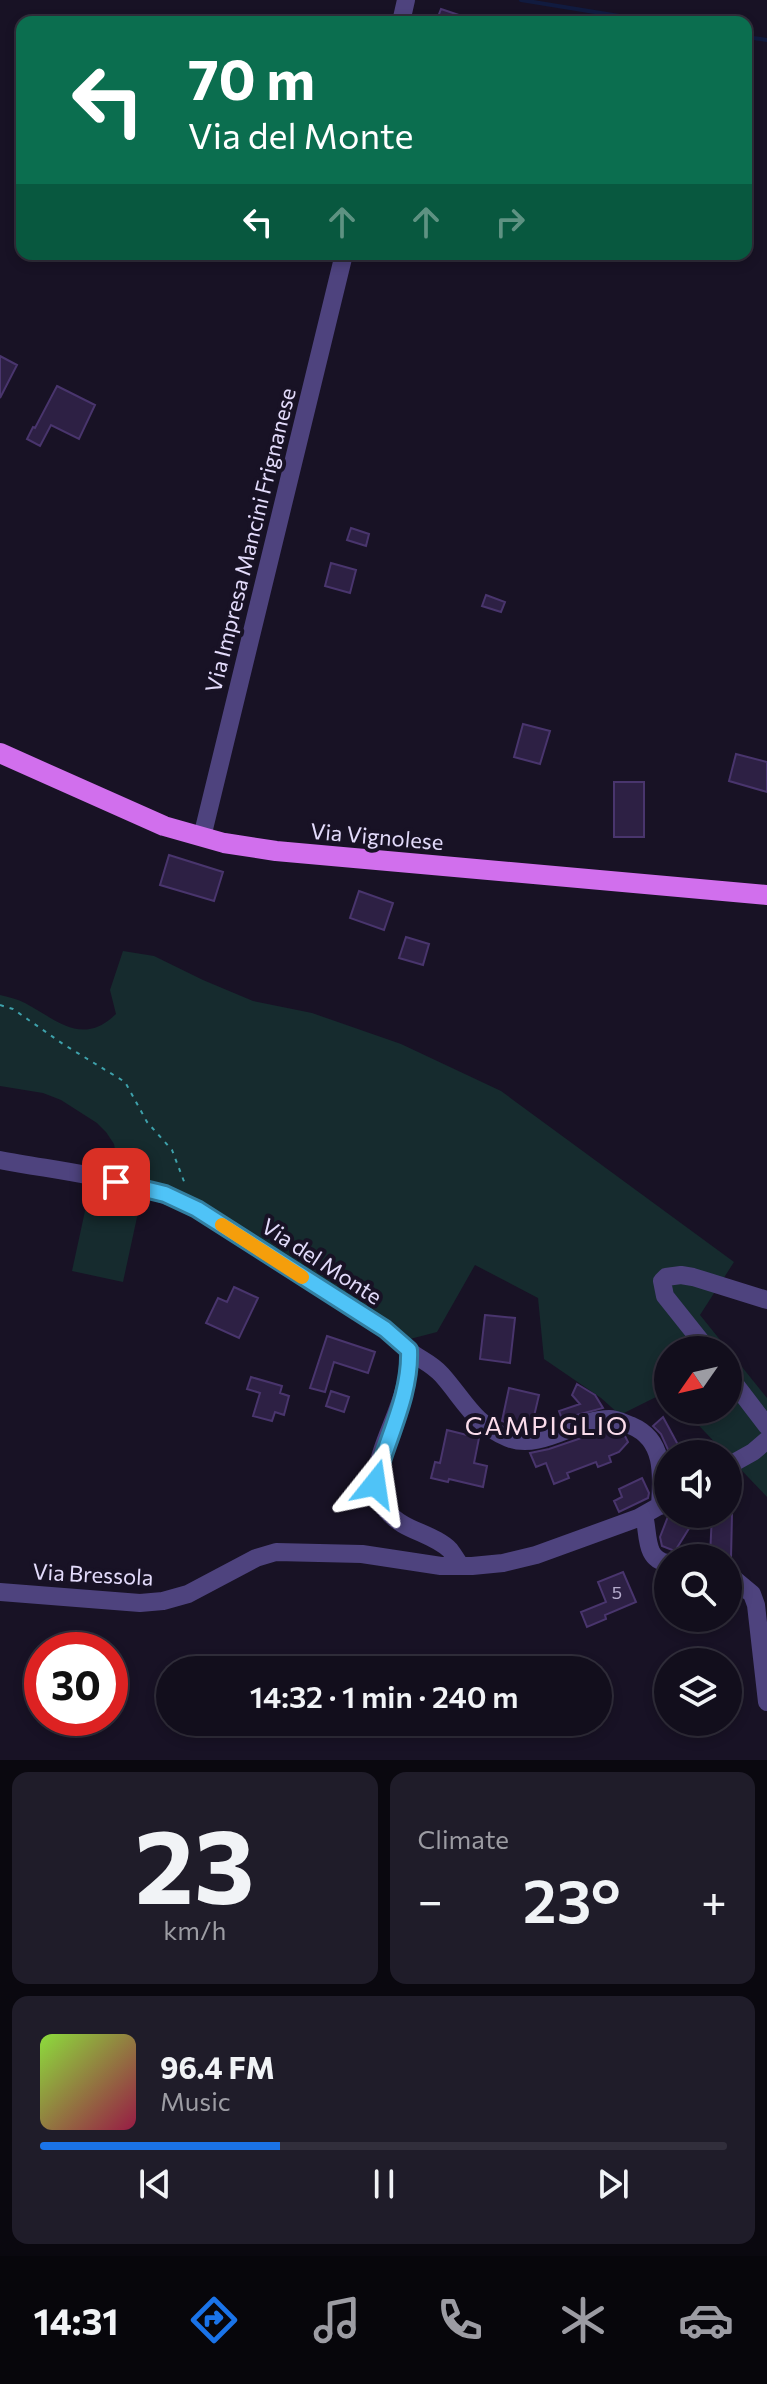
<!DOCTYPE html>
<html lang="en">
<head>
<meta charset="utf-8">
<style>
	body { margin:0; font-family:Commissioner,sans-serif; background:#1f1c29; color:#f1f3f6; height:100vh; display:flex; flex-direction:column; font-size:30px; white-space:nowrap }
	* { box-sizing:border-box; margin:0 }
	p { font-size:26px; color:#9c9ca3 }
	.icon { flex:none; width:44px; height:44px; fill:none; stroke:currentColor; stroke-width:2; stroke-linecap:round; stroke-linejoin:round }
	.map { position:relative; height:1760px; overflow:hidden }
	.side { display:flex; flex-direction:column; gap:12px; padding:12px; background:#0a080f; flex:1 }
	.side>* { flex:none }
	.banner { position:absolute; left:16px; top:16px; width:736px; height:244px; border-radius:16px; box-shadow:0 4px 12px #0003,0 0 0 2px #312e3b; background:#0b6e4f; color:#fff; overflow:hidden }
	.needle { width:52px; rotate:236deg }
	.fabs { position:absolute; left:654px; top:1336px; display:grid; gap:16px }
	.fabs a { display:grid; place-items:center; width:88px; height:88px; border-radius:50%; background:#120e1c; box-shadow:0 4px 12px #0003,0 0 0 2px #312e3b; font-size:40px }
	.speed { position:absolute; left:24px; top:1632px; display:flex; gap:16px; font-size:40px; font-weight:700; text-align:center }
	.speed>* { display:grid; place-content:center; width:104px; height:104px; border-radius:50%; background:#120e1c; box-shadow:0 4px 12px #0003,0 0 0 2px #312e3b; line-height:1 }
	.speed .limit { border:12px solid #d22; background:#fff; color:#111 }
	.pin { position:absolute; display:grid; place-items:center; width:68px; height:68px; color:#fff; margin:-34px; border-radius:16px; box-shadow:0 4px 12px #0006 }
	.me { position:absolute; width:88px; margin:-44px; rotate:15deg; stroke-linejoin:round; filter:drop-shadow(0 0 6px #0008) }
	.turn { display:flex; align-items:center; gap:28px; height:168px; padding:0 40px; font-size:36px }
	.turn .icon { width:104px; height:104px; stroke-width:2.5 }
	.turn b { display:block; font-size:56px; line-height:68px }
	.lanes { display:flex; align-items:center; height:76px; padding:0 40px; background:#0003; justify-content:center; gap:40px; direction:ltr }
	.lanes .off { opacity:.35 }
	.big { font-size:60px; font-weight:600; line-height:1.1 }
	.side .tile { flex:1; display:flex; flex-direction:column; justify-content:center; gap:12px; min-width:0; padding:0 28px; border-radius:16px; background:#1f1c29 }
	.side .dial { align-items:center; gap:0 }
	.dial b { font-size:104px; line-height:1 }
	.song { display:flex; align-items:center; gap:24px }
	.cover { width:96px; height:96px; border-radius:12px; background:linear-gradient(135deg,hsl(90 70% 55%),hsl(340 70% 35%)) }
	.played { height:8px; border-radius:4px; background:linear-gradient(90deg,#1a73e8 35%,#312e3b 35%) }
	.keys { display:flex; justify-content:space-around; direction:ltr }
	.heat { display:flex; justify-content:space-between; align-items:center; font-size:44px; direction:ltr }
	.side .tiles { flex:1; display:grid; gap:12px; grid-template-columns:1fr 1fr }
	.tile:last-child { grid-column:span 2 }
	.trip { position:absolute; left:156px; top:1656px; width:456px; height:80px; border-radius:40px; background:#120e1c; box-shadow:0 4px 12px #0003,0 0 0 2px #312e3b; font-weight:600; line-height:80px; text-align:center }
	.dock { display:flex; height:128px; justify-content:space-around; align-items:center; background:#07060b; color:#9c9ca3 }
	.dock .icon { width:56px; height:56px }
	.dock .on { color:#1a73e8 }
	.dock b { font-size:36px; color:#f1f3f6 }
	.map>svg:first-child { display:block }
</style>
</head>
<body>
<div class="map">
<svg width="767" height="1760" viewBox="0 0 767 1760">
	<rect width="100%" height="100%" fill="#181225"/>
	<path fill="#162b2e" d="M 123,951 L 154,956 L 203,980 L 253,1001 L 312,1013 L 401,1044 L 501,1091 L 734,1262 L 700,1315 L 767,1398 L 767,1497 L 684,1410 L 728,1410 L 728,1350 L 668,1350 L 668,1394 L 666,1392 L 620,1415 L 601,1398 L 544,1359 L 538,1298 L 475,1265 L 437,1332 L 410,1339 L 186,1195 L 126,1178 L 118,1166 L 114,1144 L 106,1132 L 97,1123 L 61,1100 L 43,1093 L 0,1086 L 0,995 C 8,997 17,999 25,1003 C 57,1020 82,1047 116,1014 L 110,990 Z
		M 88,1197 L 139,1208 L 123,1282 L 72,1271 Z"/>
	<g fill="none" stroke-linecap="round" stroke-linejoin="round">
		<path stroke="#111b3f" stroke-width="4" d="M 521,0 L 656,22
			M 746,37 L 767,40"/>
	</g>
	<path fill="#2d2044" stroke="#49356d" stroke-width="2" d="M 441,9 L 474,20 L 473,22 L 436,22 Z
		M 0,356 L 17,365 L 0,398 Z
		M 57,386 L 95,405 L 79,439 L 51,425 L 40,446 L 27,439 L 33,427 L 35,428 Z
		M 351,528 L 369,534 L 366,546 L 347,540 Z
		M 331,563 L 356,570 L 350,593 L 325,586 Z
		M 486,595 L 505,602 L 501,612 L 482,606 Z
		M 523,724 L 550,731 L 540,764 L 514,757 Z
		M 736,754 L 767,762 L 767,792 L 729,781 Z
		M 614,782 L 644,782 L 644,837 L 614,837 Z
		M 169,855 L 223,872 L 214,901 L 160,885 Z
		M 359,891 L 393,903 L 384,930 L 350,918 Z
		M 406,937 L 429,944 L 423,965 L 399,958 Z
		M 234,1287 L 258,1298 L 239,1338 L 206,1323 L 218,1298 L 227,1302 Z
		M 485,1315 L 515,1318 L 510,1363 L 480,1359 Z
		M 327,1336 L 375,1352 L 368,1373 L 334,1362 L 325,1392 L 310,1388 Z
		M 251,1377 L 282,1386 L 280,1393 L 289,1396 L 284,1415 L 275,1412 L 272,1421 L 253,1416 L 260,1393 L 247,1389 Z
		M 577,1384 L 595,1395 L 603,1408 L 562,1419 L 559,1411 L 580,1404 L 572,1395 Z
		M 509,1388 L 539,1395 L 531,1429 L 521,1429 L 502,1421 Z
		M 331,1391 L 349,1397 L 344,1412 L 326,1406 Z
		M 663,1417 L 683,1454 L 670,1454 L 661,1434 L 653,1426 Z
		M 447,1430 L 479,1438 L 474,1463 L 487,1466 L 483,1487 L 449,1479 L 448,1482 L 431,1478 L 435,1462 L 440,1463 Z
		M 611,1431 L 625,1436 L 628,1442 L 619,1452 L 609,1456 L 611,1462 L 598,1467 L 596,1462 L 567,1473 L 569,1478 L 554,1484 L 546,1463 L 536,1467 L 530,1453 L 549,1449 L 599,1432 Z
		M 642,1478 L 649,1493 L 648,1498 L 619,1512 L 614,1501 L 622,1497 L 619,1489 Z
		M 669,1514 L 698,1514 L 675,1551 L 662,1546 L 660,1537 Z
		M 712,1514 L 732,1514 L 731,1558 L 710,1556 Z
		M 623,1572 L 636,1602 L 605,1615 L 606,1619 L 587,1627 L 581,1612 L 606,1602 L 598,1582 Z"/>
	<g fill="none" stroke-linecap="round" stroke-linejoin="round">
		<path stroke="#3ea1ab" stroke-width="2" stroke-dasharray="4 6" stroke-linecap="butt" d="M 0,1005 L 13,1009 L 63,1044 L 125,1082 L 147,1122 L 172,1150 L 185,1184"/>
		<path stroke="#4e437e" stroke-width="18" d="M 401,22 L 406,0
			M 202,837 L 344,254
			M 0,1160 C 62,1172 142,1179 197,1209 L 385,1329 C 394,1336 400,1343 408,1350 C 420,1360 430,1362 442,1375 C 465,1401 474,1424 508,1438 C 540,1451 577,1419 609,1419 C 617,1419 624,1423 632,1426 C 665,1440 662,1476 660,1506
			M 409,1350 C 411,1401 379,1437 375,1483 C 374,1494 380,1503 387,1511 C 403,1531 433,1533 450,1550 C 454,1555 457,1561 461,1566
			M 708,1350 L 665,1296 L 662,1281 L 666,1277 L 681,1275 L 693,1277 L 767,1300
			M 728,1375 L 767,1426
			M 728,1466 L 753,1452 L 767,1440
			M 644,1515 C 649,1534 644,1560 668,1563
			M 728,1574 L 752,1594 L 756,1605 L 767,1702
			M 0,1592 L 140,1603 L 163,1601 L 188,1594 L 256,1558 L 276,1552 L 362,1554 L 441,1566 L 472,1566 L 503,1563 L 536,1555 L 638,1518 L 668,1501"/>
		<path stroke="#d16fed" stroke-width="20" d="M 0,753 L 164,826 L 224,843 L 276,851 L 767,895"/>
	</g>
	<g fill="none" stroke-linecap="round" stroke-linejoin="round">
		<g stroke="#337fa1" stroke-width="20">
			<path id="route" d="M 116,1182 L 165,1194 L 197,1209 L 385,1329 L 409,1350 C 411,1396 386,1440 375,1484"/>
		</g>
		<use href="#route" stroke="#4fc3f7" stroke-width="14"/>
		<path stroke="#f59e0b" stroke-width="14" d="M 222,1225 L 302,1277"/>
	</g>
	<g text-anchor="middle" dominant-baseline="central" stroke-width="8" stroke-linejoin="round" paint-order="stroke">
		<g font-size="18" fill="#b6accd">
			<text x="617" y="1592">5</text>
		</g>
		<g font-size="22" fill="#e3dbfb" stroke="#181225">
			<text transform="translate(250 540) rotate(-76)">Via Impresa Mancini Frignanese</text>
			<text transform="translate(377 836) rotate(5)">Via Vignolese</text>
			<text transform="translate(322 1261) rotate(33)">Via del Monte</text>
			<text transform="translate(93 1574) rotate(3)">Via Bressola</text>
		</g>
		<g font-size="26" letter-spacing="2" fill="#fbdceb" stroke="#181225">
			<text x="547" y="1424">CAMPIGLIO</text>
		</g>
	</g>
</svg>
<div class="fabs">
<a><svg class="needle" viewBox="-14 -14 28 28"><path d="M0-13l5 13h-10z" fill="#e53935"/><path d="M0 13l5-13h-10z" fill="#9c9ca3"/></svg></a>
<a><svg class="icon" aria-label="sound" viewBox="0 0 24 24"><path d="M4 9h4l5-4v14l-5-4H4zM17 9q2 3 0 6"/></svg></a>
<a><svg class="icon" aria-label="search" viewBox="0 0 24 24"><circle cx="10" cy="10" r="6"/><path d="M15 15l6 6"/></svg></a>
<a><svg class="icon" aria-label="layers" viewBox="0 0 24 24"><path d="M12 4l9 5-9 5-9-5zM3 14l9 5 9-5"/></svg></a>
</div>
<div class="speed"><div class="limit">30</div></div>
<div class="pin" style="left:116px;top:1182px;background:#d93025"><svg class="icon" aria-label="arrive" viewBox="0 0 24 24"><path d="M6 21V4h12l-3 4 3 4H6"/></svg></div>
<svg class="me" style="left:375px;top:1484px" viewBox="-20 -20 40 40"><path d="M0-17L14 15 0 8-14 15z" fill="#4fc3f7" stroke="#fff" stroke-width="4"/></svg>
<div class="trip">14:32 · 1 min · 240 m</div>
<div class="banner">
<div class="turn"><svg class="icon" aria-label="left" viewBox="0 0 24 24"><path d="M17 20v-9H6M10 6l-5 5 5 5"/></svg><div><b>70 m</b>Via del Monte</div></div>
<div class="lanes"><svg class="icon" aria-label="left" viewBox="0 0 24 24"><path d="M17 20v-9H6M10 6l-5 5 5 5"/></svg><svg class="icon off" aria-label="ahead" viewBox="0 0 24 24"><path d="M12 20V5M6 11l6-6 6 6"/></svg><svg class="icon off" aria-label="ahead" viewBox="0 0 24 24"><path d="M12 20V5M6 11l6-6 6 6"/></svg><svg class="icon off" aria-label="right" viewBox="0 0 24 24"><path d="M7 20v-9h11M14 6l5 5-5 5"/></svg></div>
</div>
</div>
<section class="side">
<div class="tiles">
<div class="tile dial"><b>23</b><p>km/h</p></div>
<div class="tile"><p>Climate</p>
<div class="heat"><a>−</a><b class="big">23°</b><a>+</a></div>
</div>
<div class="tile">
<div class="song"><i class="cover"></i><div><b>96.4 FM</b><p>Music</p></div></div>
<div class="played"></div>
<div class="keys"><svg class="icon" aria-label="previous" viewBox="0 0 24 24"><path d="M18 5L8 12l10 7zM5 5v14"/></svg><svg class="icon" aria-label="pause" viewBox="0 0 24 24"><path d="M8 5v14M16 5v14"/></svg><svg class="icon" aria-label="next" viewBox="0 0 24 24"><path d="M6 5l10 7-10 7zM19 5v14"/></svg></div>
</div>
</div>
</section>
<nav class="dock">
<b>14:31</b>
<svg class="icon on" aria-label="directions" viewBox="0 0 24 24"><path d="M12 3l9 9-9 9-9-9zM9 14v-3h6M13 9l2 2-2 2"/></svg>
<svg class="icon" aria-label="music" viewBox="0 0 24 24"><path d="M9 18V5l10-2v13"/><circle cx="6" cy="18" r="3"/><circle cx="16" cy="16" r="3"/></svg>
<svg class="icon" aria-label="phone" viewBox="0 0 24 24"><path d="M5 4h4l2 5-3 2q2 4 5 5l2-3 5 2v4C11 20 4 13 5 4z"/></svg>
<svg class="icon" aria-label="climate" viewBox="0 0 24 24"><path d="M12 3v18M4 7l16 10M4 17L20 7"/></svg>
<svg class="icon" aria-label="car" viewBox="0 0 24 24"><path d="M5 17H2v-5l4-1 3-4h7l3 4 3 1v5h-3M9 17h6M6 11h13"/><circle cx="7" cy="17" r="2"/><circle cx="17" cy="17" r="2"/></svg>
</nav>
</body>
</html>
